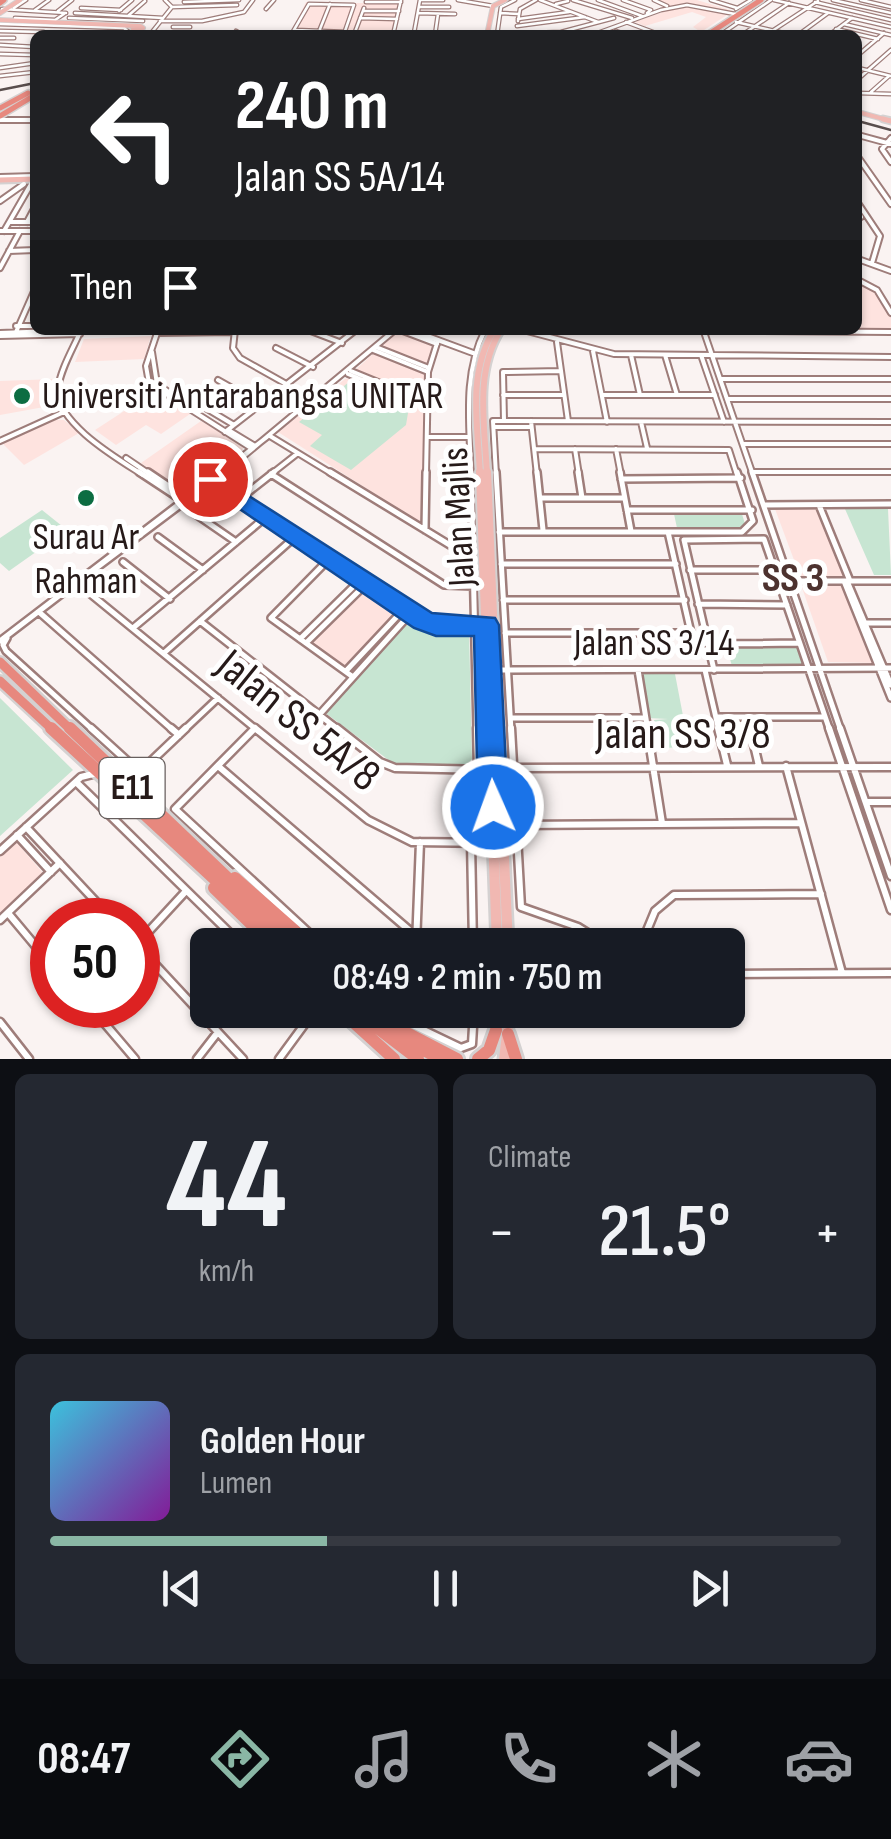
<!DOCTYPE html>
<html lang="en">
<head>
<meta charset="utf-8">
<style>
	body { margin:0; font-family:"Sofia Sans Condensed",sans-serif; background:#242831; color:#f1f3f6; height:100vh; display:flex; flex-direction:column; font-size:38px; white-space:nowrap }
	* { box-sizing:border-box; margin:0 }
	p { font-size:32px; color:#9ea1a6 }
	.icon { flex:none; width:55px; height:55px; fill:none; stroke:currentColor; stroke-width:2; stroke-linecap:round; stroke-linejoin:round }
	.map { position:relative; height:1059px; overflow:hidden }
	.sheet { display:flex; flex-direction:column; gap:15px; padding:15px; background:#0d0f14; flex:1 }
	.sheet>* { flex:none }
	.top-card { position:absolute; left:30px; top:30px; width:832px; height:305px; border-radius:15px; box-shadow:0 2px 8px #0004; background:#202124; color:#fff; overflow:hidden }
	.speed { position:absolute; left:30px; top:898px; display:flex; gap:20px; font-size:50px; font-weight:700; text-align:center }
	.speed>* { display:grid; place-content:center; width:130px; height:130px; border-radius:50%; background:#171b24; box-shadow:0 2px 8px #0004; line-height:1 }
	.speed .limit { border:15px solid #d22; background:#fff; color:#111 }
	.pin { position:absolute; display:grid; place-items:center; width:85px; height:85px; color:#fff; margin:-42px; border:5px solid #fff; border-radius:50%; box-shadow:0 2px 10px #0007 }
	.me { position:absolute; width:110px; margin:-55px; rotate:358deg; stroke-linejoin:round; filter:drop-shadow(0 0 8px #0008) }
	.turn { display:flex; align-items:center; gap:35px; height:210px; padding:0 40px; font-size:45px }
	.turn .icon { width:130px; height:130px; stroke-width:2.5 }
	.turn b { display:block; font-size:70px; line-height:85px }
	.then { display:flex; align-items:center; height:95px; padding:0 40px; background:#0003; gap:20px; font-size:38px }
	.big { font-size:75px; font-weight:600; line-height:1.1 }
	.sheet .card { flex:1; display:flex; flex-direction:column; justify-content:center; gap:15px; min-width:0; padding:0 35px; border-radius:15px; background:#242831 }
	.sheet .dial { align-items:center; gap:0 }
	.dial b { font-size:130px; line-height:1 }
	.song { display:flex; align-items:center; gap:30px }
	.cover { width:120px; height:120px; border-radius:15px; background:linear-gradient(135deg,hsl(190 70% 55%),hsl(290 70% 35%)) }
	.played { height:10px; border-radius:5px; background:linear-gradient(90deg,#8ab7a5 35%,#363941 35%) }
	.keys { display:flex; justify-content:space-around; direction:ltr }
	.heat { display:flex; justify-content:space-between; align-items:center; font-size:55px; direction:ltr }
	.sheet .tiles { flex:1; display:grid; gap:15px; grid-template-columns:1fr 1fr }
	.card:last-child { grid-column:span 2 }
	.trip { position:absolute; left:190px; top:928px; width:555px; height:100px; border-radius:15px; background:#171b24; box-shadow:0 2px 8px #0004; font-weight:600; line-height:100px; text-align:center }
	.tabs { display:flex; height:160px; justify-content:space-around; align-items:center; background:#090b0e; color:#9ea1a6 }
	.tabs .icon { width:70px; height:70px }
	.tabs .current { color:#8ab7a5 }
	.tabs b { font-size:45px; color:#f1f3f6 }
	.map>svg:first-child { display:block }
</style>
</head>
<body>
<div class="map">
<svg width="891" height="1059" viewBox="0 0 891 1059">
	<rect width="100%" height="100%" fill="#faf3f2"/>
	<path fill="#fee3df" d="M 652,0 L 697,0 L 733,11 L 701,32 L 693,27 L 706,17 L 692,12 L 645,26 L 635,22 L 669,10 Z
		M 306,2 L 357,3 L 402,3 L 395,33 L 293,28 Z
		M 858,282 L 873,289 L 891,318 L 891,329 L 858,328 Z
		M 399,330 L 435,342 L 427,373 L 425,405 L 351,374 Z
		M 151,336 L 144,359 L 75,362 L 84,339 Z
		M 352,378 L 425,409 L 422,524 L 278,432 L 345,379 Z
		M 56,379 L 55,405 L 0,415 L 0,381 Z
		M 155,391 L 190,414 L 161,434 L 146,425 L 116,445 L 95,430 Z
		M 54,420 L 64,420 L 79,433 L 24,465 L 2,443 Z
		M 201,421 L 243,447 L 242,452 L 187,490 L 176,488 L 141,463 Z
		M 775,509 L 819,509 L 846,576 L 800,576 Z
		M 361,583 L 407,613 L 349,676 L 302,642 Z
		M 801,585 L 844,585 L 875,663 L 828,662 Z
		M 16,842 L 44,874 L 0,916 L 0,857 Z"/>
	<path fill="#c7e5d2" d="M 349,382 L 409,407 L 406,425 L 351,470 L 310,446 L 322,435 L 299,422 Z
		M 845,509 L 888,509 L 891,575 L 874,575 Z
		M 42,510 L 67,530 L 9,571 L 0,563 L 0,538 Z
		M 674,514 L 742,514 L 745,524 L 740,528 L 677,528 Z
		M 416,621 L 428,628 L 469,630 L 472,759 L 466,766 L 394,764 L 324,712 L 407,623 Z
		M 726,645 L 798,645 L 805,666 L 732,666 Z
		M 639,674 L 675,674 L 689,747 L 660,748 L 654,720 L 668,719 L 647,718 Z
		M 0,698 L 73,770 L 0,836 Z"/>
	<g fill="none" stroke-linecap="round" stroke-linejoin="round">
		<g stroke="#9e7d7a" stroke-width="5">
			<path id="minor-far3" d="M 458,0 L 493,6
				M 540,0 L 598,22
				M 573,0 L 632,18
				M 598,0 L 642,16
				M 623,0 L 651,10 L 647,13
				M 654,0 L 667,6
				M 711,0 L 737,8
				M 774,0 L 891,27
				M 833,0 L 891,13
				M 861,0 L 891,7
				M 184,2 L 239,0
				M 366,2 L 401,2
				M 815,2 L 891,20
				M 556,4 L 568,1
				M 172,7 L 237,5
				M 419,7 L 449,7
				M 14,8 L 26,0
				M 81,8 L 121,10
				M 2,9 L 66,13
				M 266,9 L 274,0
				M 736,9 L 751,0
				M 35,10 L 49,0
				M 58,11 L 72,0
				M 119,11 L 132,0
				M 363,11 L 399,11
				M 75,13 L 163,18
				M 418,13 L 455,14
				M 500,13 L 519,14
				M 129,15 L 145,1
				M 15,18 L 55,20 L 64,14
				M 69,18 L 143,21
				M 360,18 L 397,19
				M 518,19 L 569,12
				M 160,21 L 202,21 L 244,12 L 253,0
				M 518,21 L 520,9 L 536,0
				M 626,22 L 661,35
				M 736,22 L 792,35
				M 0,24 L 124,28 L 132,35
				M 844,24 L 891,35
				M 517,26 L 585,17
				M 173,27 L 190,27
				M 320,29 L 330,4
				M 836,29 L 878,39
				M 296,30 L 422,35
				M 0,31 L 44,32
				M 236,31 L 241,34
				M 616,31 L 628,35
				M 152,32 L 172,7 L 165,0
				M 355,32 L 364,8
				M 414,33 L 420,0 L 443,0
				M 497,34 L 561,32 L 614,18
				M 200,35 L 214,35
				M 291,35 L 309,4 L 354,5 L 345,31
				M 393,35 L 401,0
				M 435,35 L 438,14
				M 497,35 L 501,7 L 515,0
				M 592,35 L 661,10 L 687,5 L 735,14
				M 720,35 L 771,0
				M 742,35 L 789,3
				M 766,35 L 818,1
				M 798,35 L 828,13
				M 829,35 L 852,18
				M 0,38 L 14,38
				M 0,45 L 35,47
				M 0,54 L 35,55
				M 858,55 L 884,33
				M 0,68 L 35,63
				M 858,68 L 891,76
				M 0,76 L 35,72
				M 858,79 L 891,50
				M 871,92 L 889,76
				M 858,93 L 891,94
				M 0,120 L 35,120"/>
		</g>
		<g stroke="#9e7d7a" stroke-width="8">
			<path id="minor-far2" d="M 0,120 L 35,120
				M 858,135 L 891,144
				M 891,138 L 882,149 L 891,162
				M 858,157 L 891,204
				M 0,177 L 35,176
				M 0,201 L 24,184
				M 858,203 L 880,236 L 872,263
				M 858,212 L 861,217
				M 10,222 L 35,222
				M 27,222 L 35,207
				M 0,231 L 35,231
				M 4,231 L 34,179
				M 9,251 L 35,250
				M 858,259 L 891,271
				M 0,268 L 20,231
				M 858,280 L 877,290 L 891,313
				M 16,326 L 35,326
				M 81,330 C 73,349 61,368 58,388 C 54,422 118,459 143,475
				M 158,330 L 146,366 L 149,383 L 251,448
				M 235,330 L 233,348 L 240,358 L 288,385
				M 308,330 L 342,343
				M 400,330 L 437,344
				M 411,330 L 473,353
				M 523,330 L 614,354 L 891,357
				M 608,330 L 891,332
				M 16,332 L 35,289
				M 704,332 L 753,475
				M 0,333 L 81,330
				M 157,333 L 234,332
				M 0,336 L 80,334
				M 557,342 L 568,421
				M 376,347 L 429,368
				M 276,348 L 313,367
				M 373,350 L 428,372
				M 593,351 L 607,422
				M 152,352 L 157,384 L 186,404
				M 631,355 L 640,395
				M 665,355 L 677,395
				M 701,355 L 724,422
				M 351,371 L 427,402
				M 348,374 L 428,407
				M 721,379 L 891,379
				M 218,380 L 262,405
				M 503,395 L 564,395
				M 602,395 L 715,395
				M 189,398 L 234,425
				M 727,399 L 891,399
				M 493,421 L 496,475
				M 494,421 L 891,422
				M 504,421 L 503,372 L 561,371
				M 531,421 L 537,475
				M 641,422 L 647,448
				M 494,427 L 531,427
				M 230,431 L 255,446
				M 225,432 L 356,330
				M 270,436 L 334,475
				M 427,437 L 469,437
				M 0,441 L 64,412
				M 743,444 L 891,444
				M 535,449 L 729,450 L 737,475
				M 575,449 L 579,475
				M 616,449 L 621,475
				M 126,458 L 151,475
				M 752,472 L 891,472
				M 218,475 L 267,437
				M 221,475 L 395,330
				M 270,475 L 298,453
				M 426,475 L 428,372 L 438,340
				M 471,475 C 470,425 462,375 485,330"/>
		</g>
		<g stroke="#9e7d7a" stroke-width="10">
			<path id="minor-far1" d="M 139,472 L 183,501
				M 148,472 L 188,499
				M 330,472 L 458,550 L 472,553
				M 471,472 L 477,731
				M 496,472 L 511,731
				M 537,472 L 543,530
				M 578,472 L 582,498
				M 620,472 L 631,531
				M 752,472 L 841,731
				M 271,474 L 444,585 L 473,586
				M 621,479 L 741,478
				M 215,482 L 423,620 L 436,625 L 494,625
				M 241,498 L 274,472
				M 540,498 L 624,498
				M 764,505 L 891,504
				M 819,505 L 850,581
				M 627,510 L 752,510
				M 191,511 L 236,542
				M 425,530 L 426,472
				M 499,532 L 742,532 L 753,521 L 737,472
				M 158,537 L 203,570
				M 330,558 L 271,618 L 353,677
				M 123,562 L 170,599
				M 501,564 L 676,564
				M 690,570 L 775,570
				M 91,572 L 224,472
				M 790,581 L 891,581
				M 844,581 L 891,698
				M 847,581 L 891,685
				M 77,583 L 258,731
				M 503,600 L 685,600
				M 698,604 L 787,605
				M 39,612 L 174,731
				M 200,621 L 340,731
				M 865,623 L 891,623
				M 133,628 L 267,516
				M 505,633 L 691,633 L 668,532
				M 7,638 L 3,645 L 6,651 L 94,731
				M 300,639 L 361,579
				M 0,641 L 221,472
				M 306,643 L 367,583
				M 707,644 L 799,643
				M 164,653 L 296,536
				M 487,670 L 891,668
				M 638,670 L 648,731
				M 705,670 L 719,731
				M 714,670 L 684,540 L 764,539 L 830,731
				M 346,671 L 405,608
				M 319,715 L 411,613
				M 716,717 L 825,717
				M 747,717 L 750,731
				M 511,718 L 645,718
				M 183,731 L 218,698
				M 252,731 L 255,728"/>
		</g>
		<g stroke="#9e7d7a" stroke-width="11">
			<path id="minor" d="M 91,728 L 136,769 L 143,769 L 186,728
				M 171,728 L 179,735
				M 255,728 L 368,820 L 412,842 L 495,843
				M 255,728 L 175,809 L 322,945
				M 337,728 L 380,762 L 395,768 L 489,770
				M 477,728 L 478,770
				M 511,728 L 521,907 L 578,927 L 607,945
				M 647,728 L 662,823
				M 718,728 L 727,765
				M 750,728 L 759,766
				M 829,728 L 891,910
				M 840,728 L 891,876
				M 218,766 L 416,936
				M 786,766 L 842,973
				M 513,768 L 891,767
				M 76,782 L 242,945
				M 866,802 L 891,802
				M 517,825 L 801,823
				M 26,827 L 113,920
				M 17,835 L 51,872
				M 471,842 L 473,945
				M 0,851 L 81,777 L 97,773
				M 8,913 L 44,956
				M 0,920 L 60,863
				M 138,943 L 186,891
				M 416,945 L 420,842
				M 641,945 L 655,911 L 674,895 L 821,894
				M 138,946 L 243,1059
				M 728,974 L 891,973
				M 89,1005 L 135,1059
				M 392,1010 L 413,1025 L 461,1048 L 472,1044 L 474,1010
				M 413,1010 L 413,1025
				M 0,1022 L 29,1059
				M 197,1059 L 218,1032
				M 279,1059 L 315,1010"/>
		</g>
		<g stroke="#d4d1d1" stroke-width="6">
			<path id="major-far4" d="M 0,13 L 20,0
				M 0,20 L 137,26
				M 140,26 L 143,28 L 133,29 L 134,27 Z
				M 487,35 L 493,6 L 505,0
				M 858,112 L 891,121"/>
		</g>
		<g stroke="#d4d1d1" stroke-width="9">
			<path id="major-far3" d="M 883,119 L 891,121
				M 0,180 L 35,179"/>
		</g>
		<g stroke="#d4d1d1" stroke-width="10">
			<path id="major-far2" d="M 480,475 C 478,425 467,373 494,330
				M 487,475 C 485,426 474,372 501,330"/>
		</g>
		<g stroke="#d4d1d1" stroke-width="12">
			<path id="major-far1" d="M 480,472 L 489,731
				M 487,472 L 498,731"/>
		</g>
		<g stroke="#d4d1d1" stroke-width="15">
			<path id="major" d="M 489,728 L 497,945
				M 498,728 L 508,945
				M 496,1030 L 498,1010
				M 504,1059 L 510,1010"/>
		</g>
		<g stroke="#d4d1d1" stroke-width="8">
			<path id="highway-far2" d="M 0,3 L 4,0
				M 707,35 L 761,0
				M 0,108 L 28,93
				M 0,116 L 35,95"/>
		</g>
		<g stroke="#d4d1d1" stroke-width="14">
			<path id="highway-far1" d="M 0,662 L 72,731
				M 0,681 L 54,731"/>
		</g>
		<g stroke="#d4d1d1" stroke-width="18">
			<path id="highway" d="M 51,728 L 286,945
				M 70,728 L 298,945
				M 235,878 L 311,945
				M 214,888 L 273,945
				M 340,1010 L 394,1059
				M 354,1010 L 418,1059
				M 367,1010 L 399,1036 L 440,1059
				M 379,1010 L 407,1033 L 457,1059
				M 508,1034 L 516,1059
				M 478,1059 L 489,1050 L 496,1030"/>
		</g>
		<use href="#minor-far3" stroke="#fff" stroke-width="2.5"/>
		<use href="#minor-far2" stroke="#fff" stroke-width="4"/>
		<use href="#minor-far1" stroke="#fff" stroke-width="5"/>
		<use href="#minor" stroke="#fff" stroke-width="6"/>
		<use href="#major-far4" stroke="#f1b8b2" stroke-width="4"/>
		<use href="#major-far3" stroke="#f1b8b2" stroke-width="5"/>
		<use href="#major-far2" stroke="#f1b8b2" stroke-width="6"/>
		<use href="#major-far1" stroke="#f1b8b2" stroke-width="8"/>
		<use href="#major" stroke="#f1b8b2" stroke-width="10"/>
		<use href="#highway-far2" stroke="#e7887e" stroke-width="5"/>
		<use href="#highway-far1" stroke="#e7887e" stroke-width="9"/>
		<use href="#highway" stroke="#e7887e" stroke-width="12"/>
		<path stroke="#594e4d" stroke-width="2.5" d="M 0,90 L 35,83
			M 858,121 L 891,130"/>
	</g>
	<path fill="#1a73e8" stroke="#114b97" stroke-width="2.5" d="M 210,471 L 432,613 L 495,618 L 499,625 L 508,807 L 503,818 L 493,822 L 483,818 L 478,807 L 474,636 L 436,636 L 414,628 L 203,484 L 199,479 Z"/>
	<g fill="#0c6d42" stroke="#fff" stroke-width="4">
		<circle cx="22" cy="396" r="10"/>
		<circle cx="86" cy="498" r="10"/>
	</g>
	<g text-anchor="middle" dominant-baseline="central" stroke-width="10" stroke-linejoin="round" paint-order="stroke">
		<rect fill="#fff" stroke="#675f5e" stroke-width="2.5" x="99.5" y="758" width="65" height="60" rx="8"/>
		<g font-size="35" font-weight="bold" fill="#261a19">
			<text x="132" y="788">E11</text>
		</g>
		<g font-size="38" fill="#261a19" stroke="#fff" text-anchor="start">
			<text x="42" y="396">Universiti Antarabangsa UNITAR</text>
			<text x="86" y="537" text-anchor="middle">Surau Ar<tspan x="86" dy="44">Rahman</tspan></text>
		</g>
		<g font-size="38" fill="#261a19" stroke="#fff">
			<text transform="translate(459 517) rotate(-93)">Jalan Majlis</text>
			<text x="654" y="643">Jalan SS 3/14</text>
		</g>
		<g font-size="42" font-weight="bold" fill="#4d322f" stroke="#fff">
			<text x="793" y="578">SS 3</text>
		</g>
		<g font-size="45" fill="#261a19" stroke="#fff">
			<text transform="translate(298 721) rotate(39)">Jalan SS 5A/8</text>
			<text x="683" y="734">Jalan SS 3/8</text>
		</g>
	</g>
</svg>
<div class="speed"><div class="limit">50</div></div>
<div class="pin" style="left:210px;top:479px;background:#d93025"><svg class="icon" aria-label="arrive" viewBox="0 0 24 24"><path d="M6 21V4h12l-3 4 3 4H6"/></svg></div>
<svg class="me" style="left:493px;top:807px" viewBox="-20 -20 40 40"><circle r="17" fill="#1a73e8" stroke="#fff" stroke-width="3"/><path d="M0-11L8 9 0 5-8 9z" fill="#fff"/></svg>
<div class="trip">08:49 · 2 min · 750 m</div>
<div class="top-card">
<div class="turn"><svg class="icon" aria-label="left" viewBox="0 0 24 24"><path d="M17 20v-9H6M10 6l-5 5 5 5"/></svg><div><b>240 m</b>Jalan SS 5A/14</div></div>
<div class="then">Then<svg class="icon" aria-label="arrive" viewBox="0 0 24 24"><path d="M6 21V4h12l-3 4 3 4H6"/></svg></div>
</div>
</div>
<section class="sheet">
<div class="tiles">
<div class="card dial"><b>44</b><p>km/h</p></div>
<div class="card"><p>Climate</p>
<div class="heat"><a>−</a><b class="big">21.5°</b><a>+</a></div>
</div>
<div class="card">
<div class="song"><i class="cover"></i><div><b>Golden Hour</b><p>Lumen</p></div></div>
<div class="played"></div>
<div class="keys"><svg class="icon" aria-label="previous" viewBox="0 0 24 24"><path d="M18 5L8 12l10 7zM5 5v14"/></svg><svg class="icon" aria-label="pause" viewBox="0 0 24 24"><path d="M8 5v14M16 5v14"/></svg><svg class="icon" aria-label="next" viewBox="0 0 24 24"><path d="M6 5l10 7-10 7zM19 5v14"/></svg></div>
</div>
</div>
</section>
<nav class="tabs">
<b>08:47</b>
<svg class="icon current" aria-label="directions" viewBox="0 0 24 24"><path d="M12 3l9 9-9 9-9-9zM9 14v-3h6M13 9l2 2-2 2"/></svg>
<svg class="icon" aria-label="music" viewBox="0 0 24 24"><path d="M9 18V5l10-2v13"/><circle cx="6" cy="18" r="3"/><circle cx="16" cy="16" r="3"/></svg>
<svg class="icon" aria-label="phone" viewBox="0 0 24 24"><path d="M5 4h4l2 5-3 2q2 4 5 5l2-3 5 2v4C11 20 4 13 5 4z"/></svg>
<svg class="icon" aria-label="climate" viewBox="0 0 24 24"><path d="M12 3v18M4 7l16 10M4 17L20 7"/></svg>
<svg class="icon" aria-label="car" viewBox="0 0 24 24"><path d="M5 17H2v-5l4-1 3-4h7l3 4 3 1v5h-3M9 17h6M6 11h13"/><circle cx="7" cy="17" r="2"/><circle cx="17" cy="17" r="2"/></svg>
</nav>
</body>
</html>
